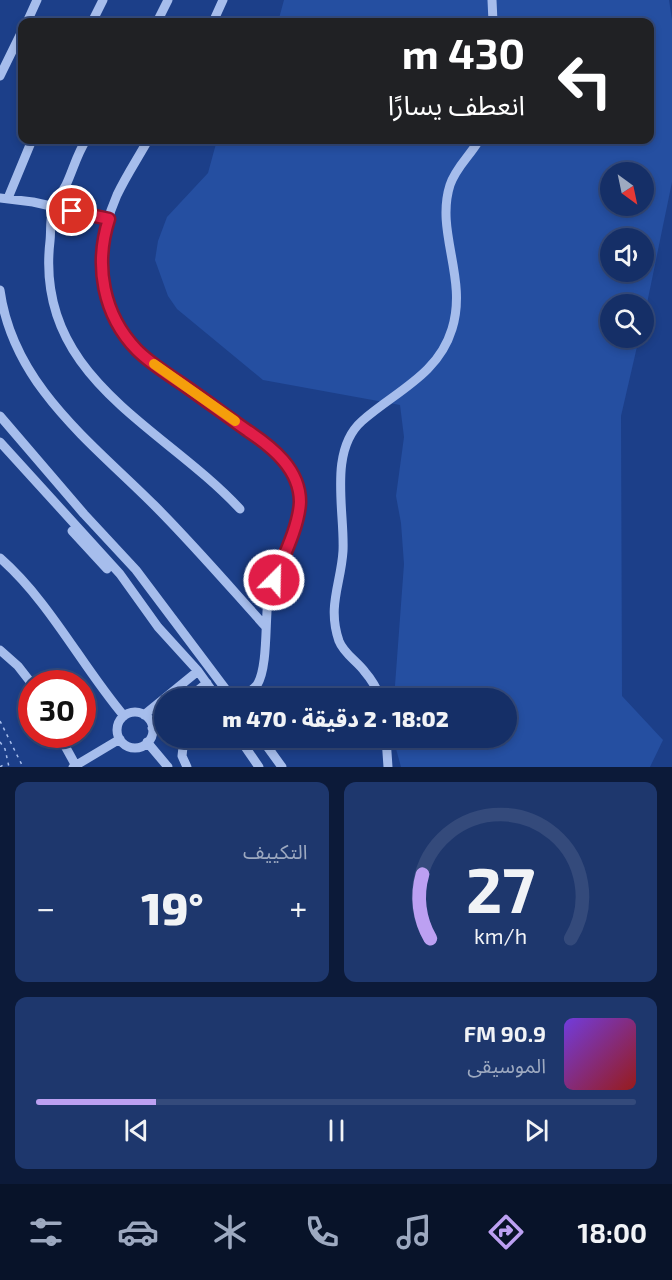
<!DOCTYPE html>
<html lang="ar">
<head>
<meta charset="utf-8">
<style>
	body { margin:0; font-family:"Exo 2","Noto Sans Arabic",sans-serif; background:#1e376d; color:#f1f3f6; direction:rtl; height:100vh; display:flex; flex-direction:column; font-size:22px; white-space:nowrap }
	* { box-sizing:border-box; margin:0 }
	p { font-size:20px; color:#9da9c0 }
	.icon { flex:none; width:33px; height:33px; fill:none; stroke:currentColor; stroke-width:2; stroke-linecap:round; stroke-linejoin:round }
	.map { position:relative; height:767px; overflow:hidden; direction:ltr }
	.sheet { display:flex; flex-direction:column; gap:15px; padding:15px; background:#0c1a39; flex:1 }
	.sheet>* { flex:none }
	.banner { position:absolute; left:18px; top:18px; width:636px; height:126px; border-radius:12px; box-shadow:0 3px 9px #0003,0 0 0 2px #344a7b; direction:rtl; background:#202124; color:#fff; overflow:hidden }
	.needle { width:39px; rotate:147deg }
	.controls { position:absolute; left:600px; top:162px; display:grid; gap:12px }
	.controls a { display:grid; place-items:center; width:54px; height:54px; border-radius:50%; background:#152f67; box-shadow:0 3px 9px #0003,0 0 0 2px #344a7b; font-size:30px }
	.speed { position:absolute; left:18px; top:670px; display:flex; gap:12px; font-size:30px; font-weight:700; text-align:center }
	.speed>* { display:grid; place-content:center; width:78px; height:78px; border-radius:50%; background:#152f67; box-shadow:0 3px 9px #0003,0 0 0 2px #344a7b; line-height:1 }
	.speed .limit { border:9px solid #d22; background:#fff; color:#111 }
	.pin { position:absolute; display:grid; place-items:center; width:51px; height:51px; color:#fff; margin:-26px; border:3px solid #fff; border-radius:50%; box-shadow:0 2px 6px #0007 }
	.me { position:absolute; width:66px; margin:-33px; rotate:23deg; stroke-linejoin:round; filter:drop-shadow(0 0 4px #0008) }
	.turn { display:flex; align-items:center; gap:21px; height:126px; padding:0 30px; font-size:27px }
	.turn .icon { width:78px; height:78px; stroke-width:2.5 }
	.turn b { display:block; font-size:42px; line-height:51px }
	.big { font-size:45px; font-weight:800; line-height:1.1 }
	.sheet .card { flex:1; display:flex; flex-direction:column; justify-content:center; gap:9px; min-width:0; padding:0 21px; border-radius:12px; background:#1e376d }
	.sheet .dial { align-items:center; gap:0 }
	.dial svg { height:156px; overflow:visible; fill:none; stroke:#344a7b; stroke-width:7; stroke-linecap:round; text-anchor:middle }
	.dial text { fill:#f1f3f6; stroke:none }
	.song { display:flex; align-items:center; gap:18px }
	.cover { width:72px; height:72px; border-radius:9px; background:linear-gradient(135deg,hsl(260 70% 55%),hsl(0 70% 35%)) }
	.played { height:6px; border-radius:3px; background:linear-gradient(90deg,#bca0f2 20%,#344a7b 20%) }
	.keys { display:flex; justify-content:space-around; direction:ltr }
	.heat { display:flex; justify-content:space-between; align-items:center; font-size:33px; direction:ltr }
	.sheet .tiles { flex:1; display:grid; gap:15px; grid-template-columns:1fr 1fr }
	.card:last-child { grid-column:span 2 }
	.trip { position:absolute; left:154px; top:688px; width:363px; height:60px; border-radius:30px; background:#152f67; box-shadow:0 3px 9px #0003,0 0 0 2px #344a7b; font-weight:800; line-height:60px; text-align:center; direction:rtl }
	.tab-bar { display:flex; height:96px; justify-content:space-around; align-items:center; background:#081329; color:#9da9c0 }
	.tab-bar .icon { width:42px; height:42px }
	.tab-bar .active { color:#bca0f2 }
	.tab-bar b { font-size:27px; color:#f1f3f6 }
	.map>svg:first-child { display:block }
</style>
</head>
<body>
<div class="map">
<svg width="672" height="767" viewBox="0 0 672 767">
	<rect width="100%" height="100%" fill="#1c3f89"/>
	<path fill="#254fa1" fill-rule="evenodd" d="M 284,0 L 669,0 L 672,20 L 672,182 L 644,318 L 644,304 L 610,304 L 610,338 L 639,338 L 621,416 L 622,696 L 663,740 L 650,767 L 401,767 L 393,738 L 507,738 L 507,699 L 394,699 L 404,564 L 401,523 L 396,496 L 404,437 L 400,405 L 263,380 L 177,309 L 168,296 L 155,260 L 158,241 L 167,217 L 208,173 L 217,140 L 650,140 L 650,22 L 278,22 ZM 610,172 L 644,172 L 644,206 L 610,206 ZM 610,238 L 644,238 L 644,272 L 610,272 Z"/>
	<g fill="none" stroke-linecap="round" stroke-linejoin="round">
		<path stroke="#a6bdec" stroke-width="1.5" stroke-dasharray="3 4.5" stroke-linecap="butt" d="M 0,721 L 23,767
			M 0,742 L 5,749 L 9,767
			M 0,767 L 6,763"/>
		<path stroke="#a6bdec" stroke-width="9" d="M 492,0 L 493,22
			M 27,22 L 37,0
			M 92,22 L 103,0
			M 157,22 L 168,0
			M 213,22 L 223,0
			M 0,76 L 22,31
			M 86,140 C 77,154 73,170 66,185 C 61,194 54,203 52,213 C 50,222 51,232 50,241 C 34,378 162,425 240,509
			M 148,140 C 138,158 126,176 117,195 C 94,247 96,308 138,351 C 151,363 167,373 181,383 C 201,397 221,411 241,425 C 265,443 291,460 298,492 C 306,525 273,567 268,600 C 265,621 268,668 257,685 C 252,691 245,695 239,699
			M 0,198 L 33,202 L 109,219
			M 8,198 L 32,140
			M 0,290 C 13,385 91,442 154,505 C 193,544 229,586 266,627
			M 0,416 L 84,514 L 136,570 L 233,699
			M 0,442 L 120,574 L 158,627 L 198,671 L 218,699
			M 72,531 L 107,569
			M 0,558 C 50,602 81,665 124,716
			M 0,650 L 18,666 L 32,684
			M 187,699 L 207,683
			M 381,699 C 377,689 372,680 365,672 C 357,661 344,654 339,641 C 327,606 341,584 343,551 C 345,512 328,451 362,421 C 396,391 438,375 452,329 C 468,278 435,232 450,185 C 456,167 470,156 479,140
			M117 730a18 18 0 1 1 36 0a18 18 0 1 1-36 0Z
			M 144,715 L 198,671
			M 152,728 L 165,717
			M 59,735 L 76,766
			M 184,738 L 182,756 L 187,767
			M 239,738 L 259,767
			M 261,738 L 282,767
			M 386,738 L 388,767
			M 147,742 L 168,767
			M 73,767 L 120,739"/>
	</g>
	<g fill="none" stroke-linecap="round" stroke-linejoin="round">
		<g stroke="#92132f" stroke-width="15">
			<path id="route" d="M 72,211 L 109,219 C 94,265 103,315 137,350 C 152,365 171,376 188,388 C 208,402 228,417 248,431 C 272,447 300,469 300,502 C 299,526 283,558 274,580"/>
		</g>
		<use href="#route" stroke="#e11d48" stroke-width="10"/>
		<path stroke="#f59e0b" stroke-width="10" d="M 154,364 L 235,421"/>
	</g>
</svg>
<div class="controls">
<a><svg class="needle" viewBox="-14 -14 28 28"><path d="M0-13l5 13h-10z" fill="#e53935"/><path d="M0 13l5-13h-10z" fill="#9da9c0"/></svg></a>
<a><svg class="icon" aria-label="sound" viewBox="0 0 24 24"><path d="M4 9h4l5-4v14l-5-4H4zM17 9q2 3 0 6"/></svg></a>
<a><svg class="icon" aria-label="search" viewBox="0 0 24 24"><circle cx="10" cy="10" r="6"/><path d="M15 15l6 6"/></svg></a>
</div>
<div class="speed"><div class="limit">30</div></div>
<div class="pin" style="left:72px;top:211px;background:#d93025"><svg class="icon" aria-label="arrive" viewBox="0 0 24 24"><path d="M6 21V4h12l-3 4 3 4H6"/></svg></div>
<svg class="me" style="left:274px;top:580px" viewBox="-20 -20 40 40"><circle r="17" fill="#e11d48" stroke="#fff" stroke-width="3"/><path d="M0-11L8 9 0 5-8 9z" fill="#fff"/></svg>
<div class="trip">18:02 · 2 دقيقة · 470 m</div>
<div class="banner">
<div class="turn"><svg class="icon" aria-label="left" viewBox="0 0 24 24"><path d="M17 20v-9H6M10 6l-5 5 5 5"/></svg><div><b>430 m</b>انعطف يسارًا</div></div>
</div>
</div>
<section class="sheet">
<div class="tiles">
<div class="card dial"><svg viewBox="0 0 100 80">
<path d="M14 69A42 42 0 1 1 86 69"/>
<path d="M14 69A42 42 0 0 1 10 36" stroke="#bca0f2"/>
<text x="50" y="56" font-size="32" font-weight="700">27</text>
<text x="50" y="72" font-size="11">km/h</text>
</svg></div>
<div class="card"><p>التكييف</p>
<div class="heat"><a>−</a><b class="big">19°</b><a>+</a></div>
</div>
<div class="card">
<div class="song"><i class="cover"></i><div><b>90.9 FM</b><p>الموسيقى</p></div></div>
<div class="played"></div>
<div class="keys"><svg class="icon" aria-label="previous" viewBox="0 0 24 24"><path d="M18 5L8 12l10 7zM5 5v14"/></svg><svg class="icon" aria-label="pause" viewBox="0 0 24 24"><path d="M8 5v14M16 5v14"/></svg><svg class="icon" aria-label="next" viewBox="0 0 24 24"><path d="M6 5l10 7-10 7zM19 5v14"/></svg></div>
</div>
</div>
</section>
<nav class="tab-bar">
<b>18:00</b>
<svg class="icon active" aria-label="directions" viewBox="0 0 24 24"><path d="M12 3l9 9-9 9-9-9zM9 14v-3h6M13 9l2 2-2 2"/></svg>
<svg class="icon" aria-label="music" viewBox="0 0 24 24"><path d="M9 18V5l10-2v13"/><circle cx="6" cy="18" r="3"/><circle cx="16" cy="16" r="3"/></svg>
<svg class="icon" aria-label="phone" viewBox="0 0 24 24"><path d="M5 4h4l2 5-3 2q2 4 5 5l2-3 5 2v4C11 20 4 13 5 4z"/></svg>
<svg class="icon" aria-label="climate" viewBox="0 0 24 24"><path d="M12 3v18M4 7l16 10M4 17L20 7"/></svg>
<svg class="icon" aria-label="car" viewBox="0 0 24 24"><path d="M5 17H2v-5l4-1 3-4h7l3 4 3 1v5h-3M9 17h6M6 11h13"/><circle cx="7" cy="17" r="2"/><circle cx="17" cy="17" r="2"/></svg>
<svg class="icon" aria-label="filters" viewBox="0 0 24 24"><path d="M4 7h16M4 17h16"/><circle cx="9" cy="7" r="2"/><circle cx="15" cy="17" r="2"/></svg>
</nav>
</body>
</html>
